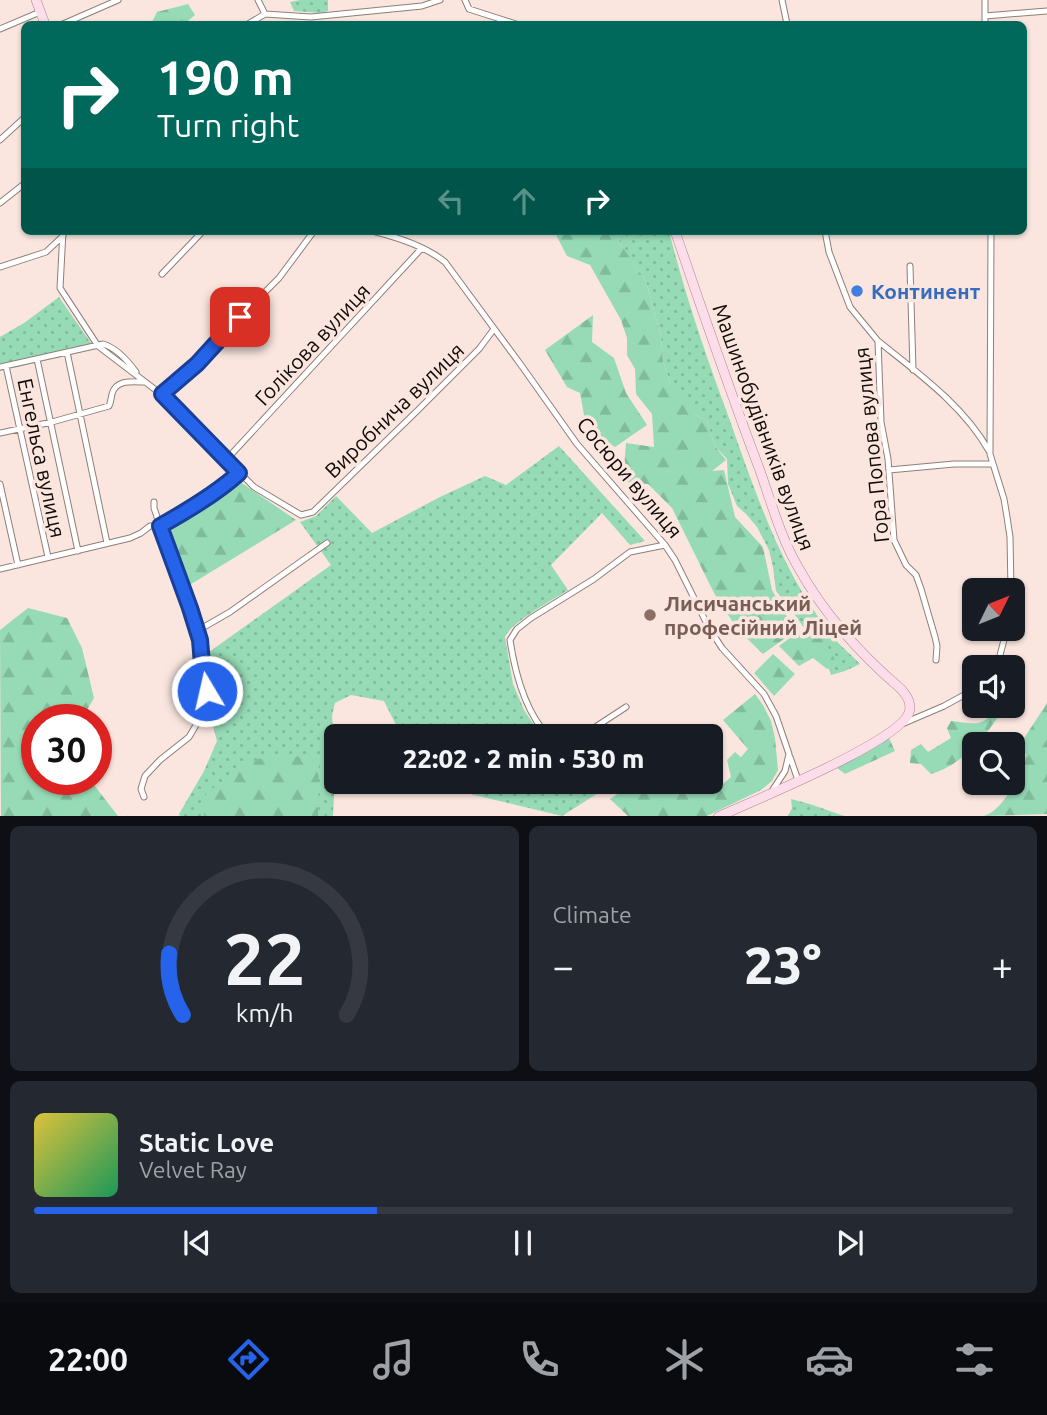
<!DOCTYPE html>
<html lang="en">
<head>
<meta charset="utf-8">
<style>
	body { margin:0; font-family:Ubuntu,sans-serif; background:#242831; color:#f1f3f6; height:100vh; display:flex; flex-direction:column; font-size:26px; white-space:nowrap }
	* { box-sizing:border-box; margin:0 }
	p { font-size:23px; color:#9ea1a6 }
	.icon { flex:none; width:38px; height:38px; fill:none; stroke:currentColor; stroke-width:2; stroke-linecap:round; stroke-linejoin:round }
	.map { position:relative; height:816px; overflow:hidden }
	.panel { display:flex; flex-direction:column; gap:10px; padding:10px; background:#0d0f14; flex:1 }
	.panel>* { flex:none }
	.banner { position:absolute; left:21px; top:21px; width:1006px; height:214px; border-radius:10px; box-shadow:0 2px 5px #0004; background:#00695c; color:#fff; overflow:hidden }
	.needle { width:46px; rotate:47deg }
	.buttons { position:absolute; left:962px; top:578px; display:grid; gap:14px }
	.buttons a { display:grid; place-items:center; width:63px; height:63px; border-radius:10px; background:#171b24; box-shadow:0 2px 5px #0004; font-size:35px }
	.speed { position:absolute; left:21px; top:704px; display:flex; gap:14px; font-size:35px; font-weight:700; text-align:center }
	.speed>* { display:grid; place-content:center; width:91px; height:91px; border-radius:50%; background:#171b24; box-shadow:0 2px 5px #0004; line-height:1 }
	.speed .limit { border:10px solid #d22; background:#fff; color:#111 }
	.pin { position:absolute; display:grid; place-items:center; width:60px; height:60px; color:#fff; margin:-30px; border-radius:14px; box-shadow:0 4px 10px #0006 }
	.me { position:absolute; width:77px; margin:-38px; rotate:351deg; stroke-linejoin:round; filter:drop-shadow(0 0 5px #0008) }
	.turn { display:flex; align-items:center; gap:24px; height:147px; padding:0 21px; font-size:32px }
	.turn .icon { width:91px; height:91px; stroke-width:2.5 }
	.turn b { display:block; font-size:49px; line-height:60px }
	.lanes { display:flex; align-items:center; height:66px; padding:0 21px; background:#0003; justify-content:center; gap:35px; direction:ltr }
	.lanes .off { opacity:.35 }
	.big { font-size:52px; font-weight:800; line-height:1.1 }
	.panel .widget { flex:1; display:flex; flex-direction:column; justify-content:center; gap:10px; min-width:0; padding:0 24px; border-radius:10px; background:#242831 }
	.panel .dial { align-items:center; gap:0 }
	.dial svg { height:182px; overflow:visible; fill:none; stroke:#363941; stroke-width:7; stroke-linecap:round; text-anchor:middle }
	.dial text { fill:#f1f3f6; stroke:none }
	.song { display:flex; align-items:center; gap:21px }
	.cover { width:84px; height:84px; border-radius:10px; background:linear-gradient(135deg,hsl(50 70% 55%),hsl(150 70% 35%)) }
	.played { height:7px; border-radius:4px; background:linear-gradient(90deg,#2563eb 35%,#363941 35%) }
	.keys { display:flex; justify-content:space-around; direction:ltr }
	.heat { display:flex; justify-content:space-between; align-items:center; font-size:38px; direction:ltr }
	.panel .tiles { flex:1; display:grid; gap:10px; grid-template-columns:1fr 1fr }
	.widget:last-child { grid-column:span 2 }
	.trip { position:absolute; left:324px; top:724px; width:399px; height:70px; border-radius:10px; background:#171b24; box-shadow:0 2px 5px #0004; font-weight:800; line-height:70px; text-align:center }
	.tab-bar { display:flex; height:112px; justify-content:space-around; align-items:center; background:#090b0e; color:#9ea1a6 }
	.tab-bar .icon { width:49px; height:49px }
	.tab-bar .current { color:#2563eb }
	.tab-bar b { font-size:32px; color:#f1f3f6 }
	.map>svg:first-child { display:block }
</style>
</head>
<body>
<div class="map">
<svg width="1047" height="817" viewBox="0 0 1047 817">
	<defs>
		<pattern id="grass-dots" width="8" height="8" patternUnits="userSpaceOnUse" patternTransform="scale(1.75)"><rect width="8" height="8" fill="#96dbb6"/><path d="M2 2h.1M6 6h.1" fill="none" stroke="#80bb9b" stroke-width="1.8" stroke-linecap="round"/></pattern>
		<pattern id="forest-firs" width="22" height="20" patternUnits="userSpaceOnUse" patternTransform="scale(1.75)"><rect width="22" height="20" fill="#96dbb6"/><path d="M5 1l3.5 6h-7zM16 11l3.5 6h-7z" fill="#80bb9b"/></pattern>
	</defs>
	<rect width="100%" height="100%" fill="#fae6df"/>
	<path fill="url(#grass-dots)" d="M 300,0 L 328,0 L 328,11 L 321,13 L 294,11 L 290,2 Z
		M 615,231 L 669,231 C 685,295 706,356 729,418 C 756,494 782,574 834,638 C 841,647 852,655 860,664 L 845,671 L 831,675 L 828,666 L 798,619 L 776,591 L 773,567 L 769,550 L 757,527 L 746,514 L 737,506 L 728,484 L 727,459 L 715,446 L 707,421 L 693,413 L 670,383 L 663,361 L 661,337 L 646,281 L 622,247 Z
		M 59,297 L 95,349 L 0,371 L 0,337 L 24,323 Z
		M 559,446 L 645,541 L 630,545 L 602,513 L 551,565 L 568,590 C 553,600 510,623 505,637 L 513,684 L 524,710 L 542,737 L 402,737 L 384,701 L 351,695 L 335,703 L 332,716 L 336,761 L 333,816 L 180,817 L 179,814 L 204,771 L 217,741 L 195,662 L 331,565 L 300,522 L 316,516 L 336,496 L 372,533 L 440,497 L 485,476 L 506,485 Z
		M 447,782 L 598,782 L 603,790 L 562,816 L 474,795 Z
		M 791,799 L 810,804 L 844,816 L 788,816 L 792,808 Z"/>
	<path fill="url(#forest-firs)" d="M 188,4 L 195,15 L 184,24 L 151,24 L 157,12 Z
		M 554,231 L 615,231 L 621,245 L 646,281 L 661,337 L 663,361 L 670,383 L 686,395 L 693,413 L 707,421 L 715,446 L 726,460 L 712,471 L 724,470 L 735,517 L 763,547 L 772,590 L 795,631 L 763,654 L 738,630 L 714,593 L 672,508 L 648,484 L 623,482 L 626,443 L 654,447 L 652,414 L 636,394 L 635,369 L 627,355 L 627,338 L 621,320 L 590,265 L 567,256 Z
		M 593,315 L 592,342 L 614,358 L 626,393 L 647,425 L 615,447 L 598,438 L 584,415 L 580,393 L 567,387 L 545,350 Z
		M 239,481 L 296,520 L 188,586 L 166,529 L 231,489 Z
		M 28,608 L 67,618 L 82,648 L 94,698 L 83,717 L 83,719 L 37,719 L 37,779 L 93,779 L 94,785 L 118,816 L 1,816 L 0,630 Z
		M 799,631 L 821,635 L 837,664 L 827,669 L 813,658 L 799,666 L 779,646 Z
		M 773,654 L 795,674 L 774,696 L 754,673 Z
		M 755,694 L 763,705 L 771,721 L 775,738 L 778,770 L 772,781 L 761,790 L 707,816 L 628,816 L 610,799 L 636,782 L 670,782 L 673,785 L 677,782 L 723,784 L 731,777 L 727,760 L 735,752 L 741,757 L 748,749 L 723,720 Z
		M 1047,703 L 1047,814 L 984,816 C 1006,808 1018,776 1026,755 L 1021,743 Z
		M 999,705 L 1006,705 C 988,733 965,764 931,774 L 921,764 L 910,763 L 911,750 L 921,744 L 928,752 L 951,738 L 947,728 L 951,721 C 976,724 984,728 999,705 Z
		M 889,738 L 895,751 L 845,774 L 837,768 L 861,752 Z
		M 319,755 L 318,816 L 204,816 L 206,793 L 257,759 Z"/>
	<g fill="none" stroke-linecap="round" stroke-linejoin="round">
		<g stroke="#907e77" stroke-width="7">
			<path id="minor" d="M 258,0 L 265,14
				M 465,0 L 469,9 L 516,24
				M 782,0 L 787,24
				M 265,14 L 311,17 L 422,6 L 440,0
				M 985,16 L 1047,11
				M 63,24 L 118,0
				M 248,24 L 265,14
				M 985,24 L 985,0
				M 0,29 L 40,12
				M 0,140 L 24,118
				M 0,203 L 24,184
				M 63,231 L 60,288 L 98,346 L 161,394 L 254,487 L 301,515 L 313,512 L 417,411 L 479,349 L 494,329
				M 372,231 C 397,237 425,246 445,262 L 521,365 L 577,444 L 665,545 L 675,560 L 709,628 L 722,648 L 764,694 L 776,716 L 789,754 L 785,771 L 772,791
				M 825,231 L 829,252 L 850,307 L 878,341 L 881,422 L 888,459 L 894,540 L 906,565 L 916,575 L 921,589 L 935,637 L 937,646 L 936,660
				M 991,231 L 990,454 L 1004,499 L 1007,517 L 1010,537 L 1011,590
				M 910,266 L 913,370
				M 0,267 L 46,252 L 63,236
				M 162,274 L 203,231
				M 878,341 C 918,373 964,406 989,451
				M 67,352 L 107,543
				M 37,359 L 78,551
				M 6,366 L 48,557
				M 0,367 L 103,344 C 117,348 128,361 136,372
				M 161,394 L 197,364 L 221,336 L 279,278 L 314,231
				M 0,433 L 52,422 L 109,406 C 111,402 111,398 112,394 C 116,379 133,382 145,382
				M 226,460 L 421,249
				M 889,470 L 954,464 L 993,464
				M 0,484 L 18,565
				M 0,569 L 130,538 L 141,533 L 150,526 L 160,526 L 187,511 L 230,481 L 239,473
				M 197,631 L 230,612 L 327,543
				M 997,667 L 1007,628
				M 902,724 L 944,706 L 975,689
				M 549,737 C 525,712 515,673 510,640 L 517,629 L 531,618 L 594,579 L 630,552 L 665,545
				M 580,737 L 626,707
				M 790,757 L 798,780
				M 144,797 L 141,789 L 145,776 L 160,760 L 189,737 L 209,703 L 202,664 L 200,640 L 190,608 L 160,526 L 154,508 L 154,502"/>
		</g>
		<g stroke="#a98492" stroke-width="10">
			<path id="primary" d="M 36,0 L 45,24
				M 675,231 C 702,310 729,389 759,468 C 771,501 780,536 798,567 C 824,614 860,654 901,689 C 907,696 912,703 909,713 C 897,743 752,801 718,817"/>
		</g>
		<use href="#minor" stroke="#fff" stroke-width="5"/>
		<use href="#primary" stroke="#fdddea" stroke-width="9"/>
	</g>
	<g fill="none" stroke-linecap="round" stroke-linejoin="round">
		<g stroke="#184099" stroke-width="18">
			<path id="route" d="M 207,691 L 202,664 L 200,640 L 190,608 L 160,526 C 187,511 216,494 239,473 L 162,394 L 197,364 L 240,317"/>
		</g>
		<use href="#route" stroke="#2563eb" stroke-width="12"/>
	</g>
	<circle fill="#3f7fe0" stroke="#fae6df" stroke-width="2.5" cx="857" cy="291" r="7"/>
	<circle fill="#8d6e63" stroke="#fae6df" stroke-width="2.5" cx="650" cy="615" r="7"/>
	<g text-anchor="middle" dominant-baseline="central" stroke-width="7" stroke-linejoin="round" paint-order="stroke">
		<g font-size="21" font-weight="bold" fill="#366cbe" stroke="#fae6df" text-anchor="start">
			<text x="871" y="291">Континент</text>
		</g>
		<g font-size="21" fill="#100a08" stroke="#fae6df">
			<text transform="translate(312 344) rotate(-47)">Голікова вулиця</text>
			<text transform="translate(394 410) rotate(-44)">Виробнича вулиця</text>
			<text transform="translate(764 427) rotate(70)">Машинобудівників вулиця</text>
			<text transform="translate(871 445) rotate(-96)">Гора Попова вулиця</text>
			<text transform="translate(42 458) rotate(78)">Енгельса вулиця</text>
			<text transform="translate(630 477) rotate(50)">Сосюри вулиця</text>
		</g>
		<g font-size="21" font-weight="bold" fill="#785e54" stroke="#fae6df" text-anchor="start">
			<text x="664" y="603">Лисичанський<tspan x="664" dy="24">професійний Ліцей</tspan></text>
		</g>
	</g>
</svg>
<div class="buttons">
<a><svg class="needle" viewBox="-14 -14 28 28"><path d="M0-13l5 13h-10z" fill="#e53935"/><path d="M0 13l5-13h-10z" fill="#9ea1a6"/></svg></a>
<a><svg class="icon" aria-label="sound" viewBox="0 0 24 24"><path d="M4 9h4l5-4v14l-5-4H4zM17 9q2 3 0 6"/></svg></a>
<a><svg class="icon" aria-label="search" viewBox="0 0 24 24"><circle cx="10" cy="10" r="6"/><path d="M15 15l6 6"/></svg></a>
</div>
<div class="speed"><div class="limit">30</div></div>
<div class="pin" style="left:240px;top:317px;background:#d93025"><svg class="icon" aria-label="arrive" viewBox="0 0 24 24"><path d="M6 21V4h12l-3 4 3 4H6"/></svg></div>
<svg class="me" style="left:207px;top:691px" viewBox="-20 -20 40 40"><circle r="17" fill="#2563eb" stroke="#fff" stroke-width="3"/><path d="M0-11L8 9 0 5-8 9z" fill="#fff"/></svg>
<div class="trip">22:02 · 2 min · 530 m</div>
<div class="banner">
<div class="turn"><svg class="icon" aria-label="right" viewBox="0 0 24 24"><path d="M7 20v-9h11M14 6l5 5-5 5"/></svg><div><b>190 m</b>Turn right</div></div>
<div class="lanes"><svg class="icon off" aria-label="left" viewBox="0 0 24 24"><path d="M17 20v-9H6M10 6l-5 5 5 5"/></svg><svg class="icon off" aria-label="ahead" viewBox="0 0 24 24"><path d="M12 20V5M6 11l6-6 6 6"/></svg><svg class="icon" aria-label="right" viewBox="0 0 24 24"><path d="M7 20v-9h11M14 6l5 5-5 5"/></svg></div>
</div>
</div>
<section class="panel">
<div class="tiles">
<div class="widget dial"><svg viewBox="0 0 100 80">
<path d="M14 69A42 42 0 1 1 86 69"/>
<path d="M14 69A42 42 0 0 1 8 42" stroke="#2563eb"/>
<text x="50" y="56" font-size="32" font-weight="700">22</text>
<text x="50" y="72" font-size="11">km/h</text>
</svg></div>
<div class="widget"><p>Climate</p>
<div class="heat"><a>−</a><b class="big">23°</b><a>+</a></div>
</div>
<div class="widget">
<div class="song"><i class="cover"></i><div><b>Static Love</b><p>Velvet Ray</p></div></div>
<div class="played"></div>
<div class="keys"><svg class="icon" aria-label="previous" viewBox="0 0 24 24"><path d="M18 5L8 12l10 7zM5 5v14"/></svg><svg class="icon" aria-label="pause" viewBox="0 0 24 24"><path d="M8 5v14M16 5v14"/></svg><svg class="icon" aria-label="next" viewBox="0 0 24 24"><path d="M6 5l10 7-10 7zM19 5v14"/></svg></div>
</div>
</div>
</section>
<nav class="tab-bar">
<b>22:00</b>
<svg class="icon current" aria-label="directions" viewBox="0 0 24 24"><path d="M12 3l9 9-9 9-9-9zM9 14v-3h6M13 9l2 2-2 2"/></svg>
<svg class="icon" aria-label="music" viewBox="0 0 24 24"><path d="M9 18V5l10-2v13"/><circle cx="6" cy="18" r="3"/><circle cx="16" cy="16" r="3"/></svg>
<svg class="icon" aria-label="phone" viewBox="0 0 24 24"><path d="M5 4h4l2 5-3 2q2 4 5 5l2-3 5 2v4C11 20 4 13 5 4z"/></svg>
<svg class="icon" aria-label="climate" viewBox="0 0 24 24"><path d="M12 3v18M4 7l16 10M4 17L20 7"/></svg>
<svg class="icon" aria-label="car" viewBox="0 0 24 24"><path d="M5 17H2v-5l4-1 3-4h7l3 4 3 1v5h-3M9 17h6M6 11h13"/><circle cx="7" cy="17" r="2"/><circle cx="17" cy="17" r="2"/></svg>
<svg class="icon" aria-label="filters" viewBox="0 0 24 24"><path d="M4 7h16M4 17h16"/><circle cx="9" cy="7" r="2"/><circle cx="15" cy="17" r="2"/></svg>
</nav>
</body>
</html>
